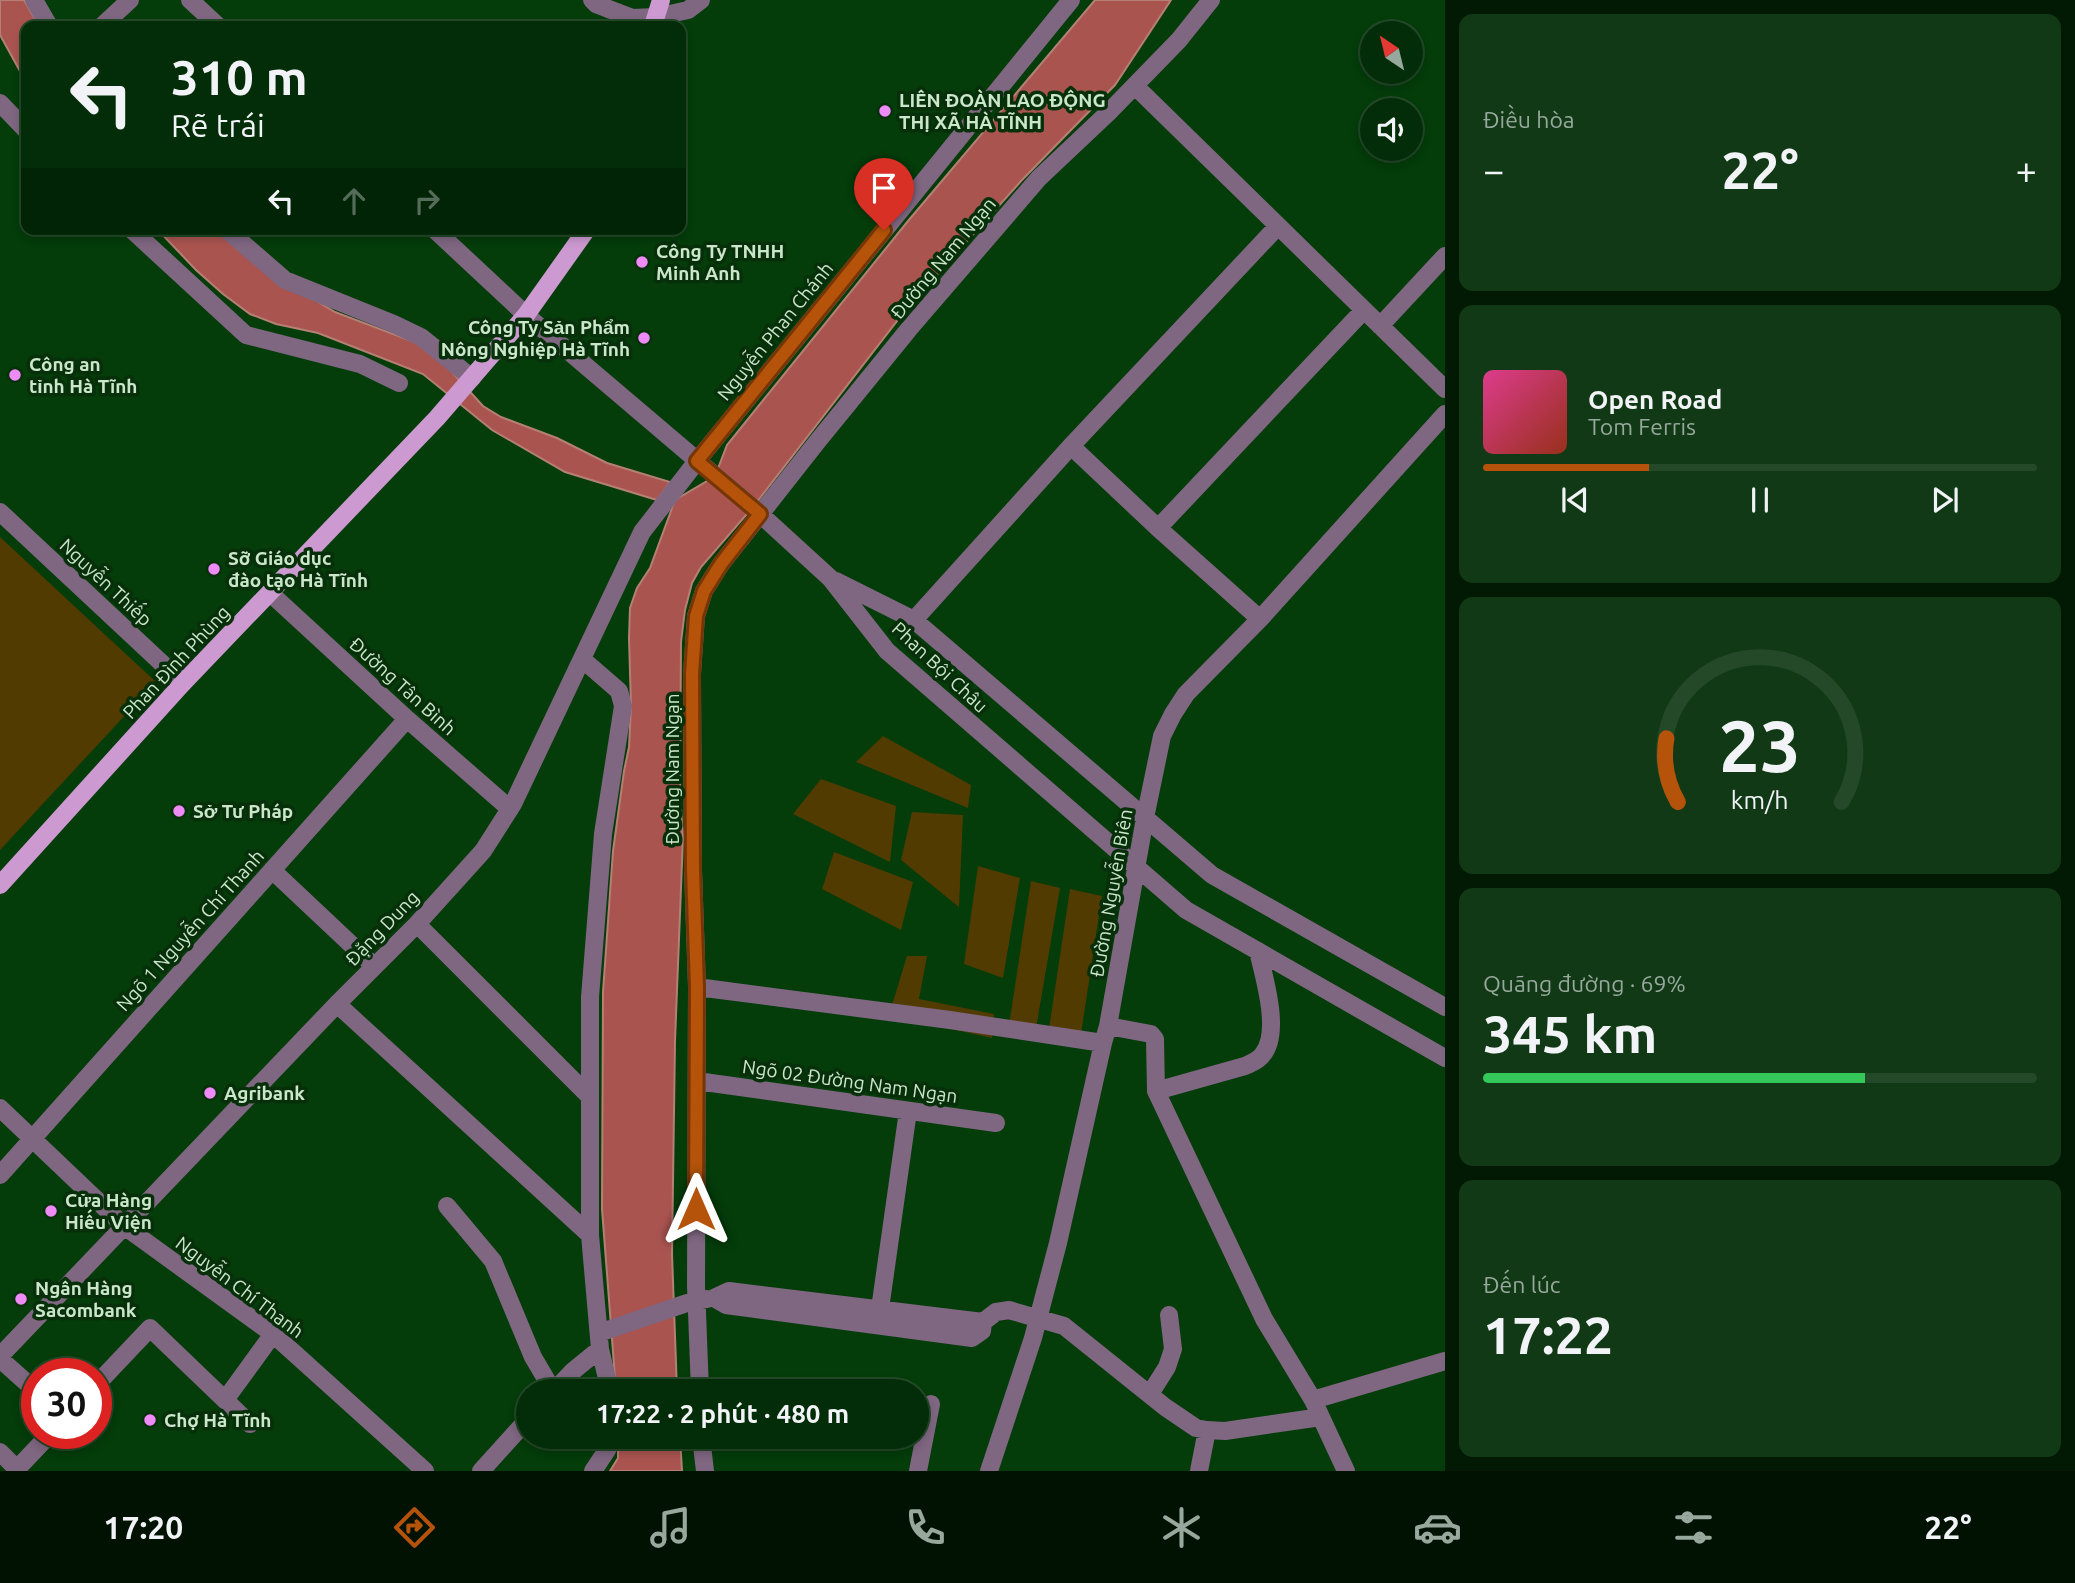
<!DOCTYPE html>
<html lang="vi">
<head>
<meta charset="utf-8">
<style>
	body { margin:0; font-family:Ubuntu,sans-serif; background:#113916; color:#f1f3f6; height:100vh; display:flex; flex-direction:column; font-size:26px; white-space:nowrap }
	* { box-sizing:border-box; margin:0 }
	p { font-size:23px; color:#97a89c }
	.icon { flex:none; width:38px; height:38px; fill:none; stroke:currentColor; stroke-width:2; stroke-linecap:round; stroke-linejoin:round }
	.map { position:relative; flex:1; overflow:hidden }
	.drawer { display:flex; flex-direction:column; gap:14px; padding:14px; background:#021904; width:630px }
	.drawer>* { flex:none }
	.banner { position:absolute; left:21px; top:21px; width:665px; height:214px; border-radius:14px; box-shadow:0 4px 10px #0003,0 0 0 2px #244929; background:#032d08; color:#f1f3f6; overflow:hidden }
	.needle { width:46px; rotate:325deg }
	.tools { position:absolute; left:1360px; top:21px; display:grid; gap:14px }
	.tools a { display:grid; place-items:center; width:63px; height:63px; border-radius:50%; background:#032d08; box-shadow:0 4px 10px #0003,0 0 0 2px #244929; font-size:35px }
	.speed { position:absolute; left:21px; top:1358px; display:flex; gap:14px; font-size:35px; font-weight:700; text-align:center }
	.speed>* { display:grid; place-content:center; width:91px; height:91px; border-radius:50%; background:#032d08; box-shadow:0 4px 10px #0003,0 0 0 2px #244929; line-height:1 }
	.speed .limit { border:10px solid #d22; background:#fff; color:#111 }
	.pin { position:absolute; display:grid; place-items:center; width:60px; height:60px; color:#fff; margin:-72px -30px; border-radius:50% 50% 50% 0; rotate:-45deg; box-shadow:0 0 7px #0007 }
	.pin .icon { rotate:45deg }
	.me { position:absolute; width:77px; margin:-38px; rotate:0deg; stroke-linejoin:round; filter:drop-shadow(0 0 5px #0008) }
	.turn { display:flex; align-items:center; gap:24px; height:147px; padding:0 35px; font-size:32px }
	.turn .icon { width:91px; height:91px; stroke-width:2.5 }
	.turn b { display:block; font-size:49px; line-height:60px }
	.lanes { display:flex; align-items:center; height:66px; padding:0 35px; background:#0003; justify-content:center; gap:35px; direction:ltr }
	.lanes .off { opacity:.35 }
	.big { font-size:52px; font-weight:700; line-height:1.1 }
	.drawer .widget { flex:1; display:flex; flex-direction:column; justify-content:center; gap:10px; min-width:0; padding:0 24px; border-radius:14px; background:#113916 }
	.drawer .dial { align-items:center; gap:0 }
	.dial svg { height:182px; overflow:visible; fill:none; stroke:#244929; stroke-width:7; stroke-linecap:round; text-anchor:middle }
	.dial text { fill:#f1f3f6; stroke:none }
	.song { display:flex; align-items:center; gap:21px }
	.cover { width:84px; height:84px; border-radius:10px; background:linear-gradient(135deg,hsl(330 70% 55%),hsl(10 70% 35%)) }
	.played { height:7px; border-radius:4px; background:linear-gradient(90deg,#b45309 30%,#244929 30%) }
	.keys { display:flex; justify-content:space-around; direction:ltr }
	.heat { display:flex; justify-content:space-between; align-items:center; font-size:38px; direction:ltr }
	.charge { height:10px; border-radius:5px; background:linear-gradient(90deg,#34c759 69%,#244929 0) }
	.trip { position:absolute; left:516px; top:1379px; width:413px; height:70px; border-radius:35px; background:#032d08; box-shadow:0 4px 10px #0003,0 0 0 2px #244929; font-weight:700; line-height:70px; text-align:center }
	.tab-bar { display:flex; height:112px; justify-content:space-around; align-items:center; background:#011203; color:#97a89c }
	.tab-bar .icon { width:49px; height:49px }
	.tab-bar .on { color:#b45309 }
	.tab-bar b { font-size:32px; color:#f1f3f6 }
	main { display:flex; flex:1; min-height:0 }
	.map>svg:first-child { display:block }
</style>
</head>
<body>
<main>
<div class="map">
<svg width="1445" height="1471" viewBox="0 0 1445 1471">
	<rect width="100%" height="100%" fill="#043c0a"/>
	<path fill="#523b00" d="M 0,537 L 156,682 L 0,850 Z
		M 883,736 L 971,785 L 968,808 L 856,762 Z
		M 821,779 L 896,806 L 890,862 L 793,814 Z
		M 912,812 L 963,815 L 959,907 L 901,860 Z
		M 834,852 L 913,882 L 901,930 L 822,889 Z
		M 978,866 L 1020,878 L 1003,978 L 964,964 Z
		M 1031,881 L 1060,888 L 1034,1040 L 1008,1032 Z
		M 1070,889 L 1102,896 L 1079,1047 L 1047,1042 Z
		M 907,956 L 927,956 L 919,999 L 994,1014 L 992,1038 L 889,1015 Z"/>
	<path fill="#aa5450" stroke="#b48075" stroke-width="2" d="M 0,0 L 24,0 L 39,26 L 26,26 L 26,82 L 0,35 Z
		M 1095,0 L 1171,0 L 1115,85 L 1022,180 L 908,307 L 753,507 L 701,567 L 692,583 L 685,610 L 681,642 L 680,795 L 683,837 L 675,1041 L 672,1254 L 677,1391 L 616,1391 L 602,1209 L 603,992 L 613,851 L 624,771 L 629,747 L 631,706 L 629,638 L 630,608 L 637,588 L 650,568 L 675,500 L 707,481 L 717,471 L 727,445 L 908,221 Z
		M 157,229 L 223,229 L 271,273 L 335,312 L 425,346 L 441,360 L 483,406 L 501,417 L 557,438 L 607,463 L 670,482 L 657,500 L 565,472 L 492,430 L 423,374 L 318,333 L 276,324 L 250,314 L 223,294 L 196,270 Z
		M 618,1437 L 680,1437 L 682,1471 L 610,1471 L 618,1458 Z"/>
	<g fill="none" stroke-linecap="round" stroke-linejoin="round">
		<path stroke="#7f6681" stroke-width="18" d="M 34,0 L 49,26
			M 190,0 L 218,26
			M 592,0 L 596,4 L 632,18 L 656,17 L 688,10 L 701,0
			M 102,26 L 130,0
			M 1135,86 L 1445,389
			M 0,103 L 26,130
			M 131,229 L 246,335 L 360,364 L 399,383
			M 226,229 L 285,280 L 394,324 L 421,337 L 472,378
			M 434,229 L 526,315 L 760,514 L 830,578 L 887,651 L 1186,910 L 1445,1058
			M 1380,326 L 1445,256
			M 1071,446 L 1158,528 L 1260,619
			M 0,512 L 183,683
			M 1158,528 L 1364,310
			M 836,581 L 914,620 L 1212,875 L 1445,1007
			M 270,593 L 407,719 L 510,809
			M 914,620 L 1071,446 L 1278,226
			M 582,659 L 619,691 L 623,706 L 603,834 L 590,997 L 590,1235 L 600,1349 L 610,1391
			M 272,870 L 374,966
			M 417,924 L 590,1097
			M 697,987 L 950,1020 L 1103,1043
			M 337,1004 L 590,1235
			M 1108,1026 L 1151,1034 L 1155,1039 L 1156,1091 L 1264,1319 L 1313,1400 L 1346,1471
			M 697,1081 L 996,1123
			M 1156,1091 L 1245,1066 C 1252,1063 1259,1060 1263,1054 C 1281,1032 1264,977 1258,951
			M 0,1108 L 124,1226 L 273,1334 L 425,1471
			M 0,1175 L 407,719
			M 447,1206 L 493,1261 L 533,1357 L 553,1391
			M 880,1309 L 908,1111
			M 983,1322 L 982,1331 L 972,1338 L 726,1305 L 714,1298 L 729,1291 L 983,1322 L 996,1312 L 1009,1310 L 1064,1326 L 1165,1407 L 1196,1428 L 1207,1430 L 1225,1431 L 1321,1417
			M 599,1333 L 687,1303 L 707,1299
			M 0,1356 L 337,1004 L 417,924 L 483,851 L 513,804 L 642,532 L 697,461 L 1071,0
			M 0,1359 L 37,1392
			M 96,1385 L 150,1328 L 250,1424
			M 554,1391 L 573,1371 L 600,1349
			M 700,1391 L 696,1286 L 697,987 L 693,870 L 692,674 L 696,616 L 704,591 L 721,564 L 817,442 L 909,329 L 1039,178 L 1109,112 L 1179,40 L 1211,0
			M 1150,1394 L 1167,1367 L 1173,1349 L 1169,1315
			M 225,1400 L 273,1334
			M 1313,1400 L 1445,1361
			M 701,1437 L 705,1471
			M 0,1452 L 17,1469
			M 15,1471 L 51,1433
			M 481,1471 L 528,1419
			M 593,1471 L 607,1450 L 613,1437
			M 918,1471 L 931,1404
			M 989,1471 L 1033,1338 L 1058,1243 L 1103,1043 L 1108,1026 L 1145,818 L 1162,736 L 1173,714 L 1186,694 L 1260,619 L 1445,414
			M 1199,1471 L 1207,1430"/>
		<path stroke="#cd99d1" stroke-width="18" d="M 653,26 L 661,0
			M 0,885 L 183,683 L 437,418 L 526,315 L 587,229"/>
	</g>
	<g fill="none" stroke-linecap="round" stroke-linejoin="round">
		<g stroke="#753606" stroke-width="18">
			<path id="route" d="M 696,1209 L 697,987 L 693,870 L 692,674 L 696,616 L 704,591 L 721,564 L 760,514 L 697,461 L 884,230"/>
		</g>
		<use href="#route" stroke="#b45309" stroke-width="12"/>
	</g>
	<g fill="#ef8bf7" stroke="#07300a" stroke-width="2.5">
		<circle cx="885" cy="111" r="7"/>
		<circle cx="642" cy="262" r="7"/>
		<circle cx="644" cy="338" r="7"/>
		<circle cx="15" cy="375" r="7"/>
		<circle cx="214" cy="569" r="7"/>
		<circle cx="179" cy="811" r="7"/>
		<circle cx="210" cy="1093" r="7"/>
		<circle cx="51" cy="1211" r="7"/>
		<circle cx="21" cy="1299" r="7"/>
		<circle cx="150" cy="1420" r="7"/>
	</g>
	<g text-anchor="middle" dominant-baseline="central" stroke-width="7" stroke-linejoin="round" paint-order="stroke">
		<g font-size="19" font-weight="bold" fill="#cbe6ca" stroke="#07300a" text-anchor="start">
			<text x="899" y="100">LIÊN ĐOÀN LAO ĐỘNG<tspan x="899" dy="22">THỊ XÃ HÀ TĨNH</tspan></text>
			<text x="656" y="251">Công Ty TNHH<tspan x="656" dy="22">Minh Anh</tspan></text>
			<text x="630" y="327" text-anchor="end">Công Ty Sản Phẩm<tspan x="630" dy="22">Nông Nghiệp Hà Tĩnh</tspan></text>
			<text x="29" y="364">Công an<tspan x="29" dy="22">tỉnh Hà Tĩnh</tspan></text>
			<text x="228" y="558">Sỡ Giáo dục<tspan x="228" dy="22">đào tạo Hà Tĩnh</tspan></text>
			<text x="193" y="811">Sở Tư Pháp</text>
			<text x="224" y="1093">Agribank</text>
			<text x="65" y="1200">Cửa Hàng<tspan x="65" dy="22">Hiếu Viện</tspan></text>
			<text x="35" y="1288">Ngân Hàng<tspan x="35" dy="22">Sacombank</tspan></text>
			<text x="164" y="1420">Chợ Hà Tĩnh</text>
		</g>
		<g font-size="19" fill="#cbe6ca" stroke="#07300a">
			<text transform="translate(943 258) rotate(-50)">Đường Nam Ngạn</text>
			<text transform="translate(775 331) rotate(-51)">Nguyễn Phan Chánh</text>
			<text transform="translate(106 582) rotate(43)">Nguyễn Thiếp</text>
			<text transform="translate(176 662) rotate(-47)">Phan Đình Phùng</text>
			<text transform="translate(940 667) rotate(43)">Phan Bội Châu</text>
			<text transform="translate(403 686) rotate(42)">Đường Tân Bình</text>
			<text transform="translate(672 769) rotate(-90)">Đường Nam Ngạn</text>
			<text transform="translate(1111 893) rotate(-80)">Đường Nguyễn Biên</text>
			<text transform="translate(382 928) rotate(-46)">Đặng Dung</text>
			<text transform="translate(190 930) rotate(-48)">Ngõ 1 Nguyễn Chí Thanh</text>
			<text transform="translate(850 1081) rotate(8)">Ngõ 02 Đường Nam Ngạn</text>
			<text transform="translate(240 1287) rotate(37)">Nguyễn Chí Thanh</text>
		</g>
	</g>
</svg>
<div class="tools">
<a><svg class="needle" viewBox="-14 -14 28 28"><path d="M0-13l5 13h-10z" fill="#e53935"/><path d="M0 13l5-13h-10z" fill="#97a89c"/></svg></a>
<a><svg class="icon" aria-label="sound" viewBox="0 0 24 24"><path d="M4 9h4l5-4v14l-5-4H4zM17 9q2 3 0 6"/></svg></a>
</div>
<div class="speed"><div class="limit">30</div></div>
<div class="pin" style="left:884px;top:230px;background:#d93025"><svg class="icon" aria-label="arrive" viewBox="0 0 24 24"><path d="M6 21V4h12l-3 4 3 4H6"/></svg></div>
<svg class="me" style="left:696px;top:1209px" viewBox="-20 -20 40 40"><path d="M0-17L14 15 0 8-14 15z" fill="#b45309" stroke="#fff" stroke-width="4"/></svg>
<div class="trip">17:22 · 2 phút · 480 m</div>
<div class="banner">
<div class="turn"><svg class="icon" aria-label="left" viewBox="0 0 24 24"><path d="M17 20v-9H6M10 6l-5 5 5 5"/></svg><div><b>310 m</b>Rẽ trái</div></div>
<div class="lanes"><svg class="icon" aria-label="left" viewBox="0 0 24 24"><path d="M17 20v-9H6M10 6l-5 5 5 5"/></svg><svg class="icon off" aria-label="ahead" viewBox="0 0 24 24"><path d="M12 20V5M6 11l6-6 6 6"/></svg><svg class="icon off" aria-label="right" viewBox="0 0 24 24"><path d="M7 20v-9h11M14 6l5 5-5 5"/></svg></div>
</div>
</div>
<section class="drawer">
<div class="widget"><p>Điều hòa</p>
<div class="heat"><a>−</a><b class="big">22°</b><a>+</a></div>
</div>
<div class="widget">
<div class="song"><i class="cover"></i><div><b>Open Road</b><p>Tom Ferris</p></div></div>
<div class="played"></div>
<div class="keys"><svg class="icon" aria-label="previous" viewBox="0 0 24 24"><path d="M18 5L8 12l10 7zM5 5v14"/></svg><svg class="icon" aria-label="pause" viewBox="0 0 24 24"><path d="M8 5v14M16 5v14"/></svg><svg class="icon" aria-label="next" viewBox="0 0 24 24"><path d="M6 5l10 7-10 7zM19 5v14"/></svg></div>
</div>
<div class="widget dial"><svg viewBox="0 0 100 80">
<path d="M14 69A42 42 0 1 1 86 69"/>
<path d="M14 69A42 42 0 0 1 9 41" stroke="#b45309"/>
<text x="50" y="56" font-size="32" font-weight="700">23</text>
<text x="50" y="72" font-size="11">km/h</text>
</svg></div>
<div class="widget"><p>Quãng đường · 69%</p><b class="big">345 km</b><div class="charge"></div></div>
<div class="widget"><p>Đến lúc</p><b class="big">17:22</b></div>
</section>
</main>
<nav class="tab-bar">
<b>17:20</b>
<svg class="icon on" aria-label="directions" viewBox="0 0 24 24"><path d="M12 3l9 9-9 9-9-9zM9 14v-3h6M13 9l2 2-2 2"/></svg>
<svg class="icon" aria-label="music" viewBox="0 0 24 24"><path d="M9 18V5l10-2v13"/><circle cx="6" cy="18" r="3"/><circle cx="16" cy="16" r="3"/></svg>
<svg class="icon" aria-label="phone" viewBox="0 0 24 24"><path d="M5 4h4l2 5-3 2q2 4 5 5l2-3 5 2v4C11 20 4 13 5 4z"/></svg>
<svg class="icon" aria-label="climate" viewBox="0 0 24 24"><path d="M12 3v18M4 7l16 10M4 17L20 7"/></svg>
<svg class="icon" aria-label="car" viewBox="0 0 24 24"><path d="M5 17H2v-5l4-1 3-4h7l3 4 3 1v5h-3M9 17h6M6 11h13"/><circle cx="7" cy="17" r="2"/><circle cx="17" cy="17" r="2"/></svg>
<svg class="icon" aria-label="filters" viewBox="0 0 24 24"><path d="M4 7h16M4 17h16"/><circle cx="9" cy="7" r="2"/><circle cx="15" cy="17" r="2"/></svg>
<b>22°</b>
</nav>
</body>
</html>
